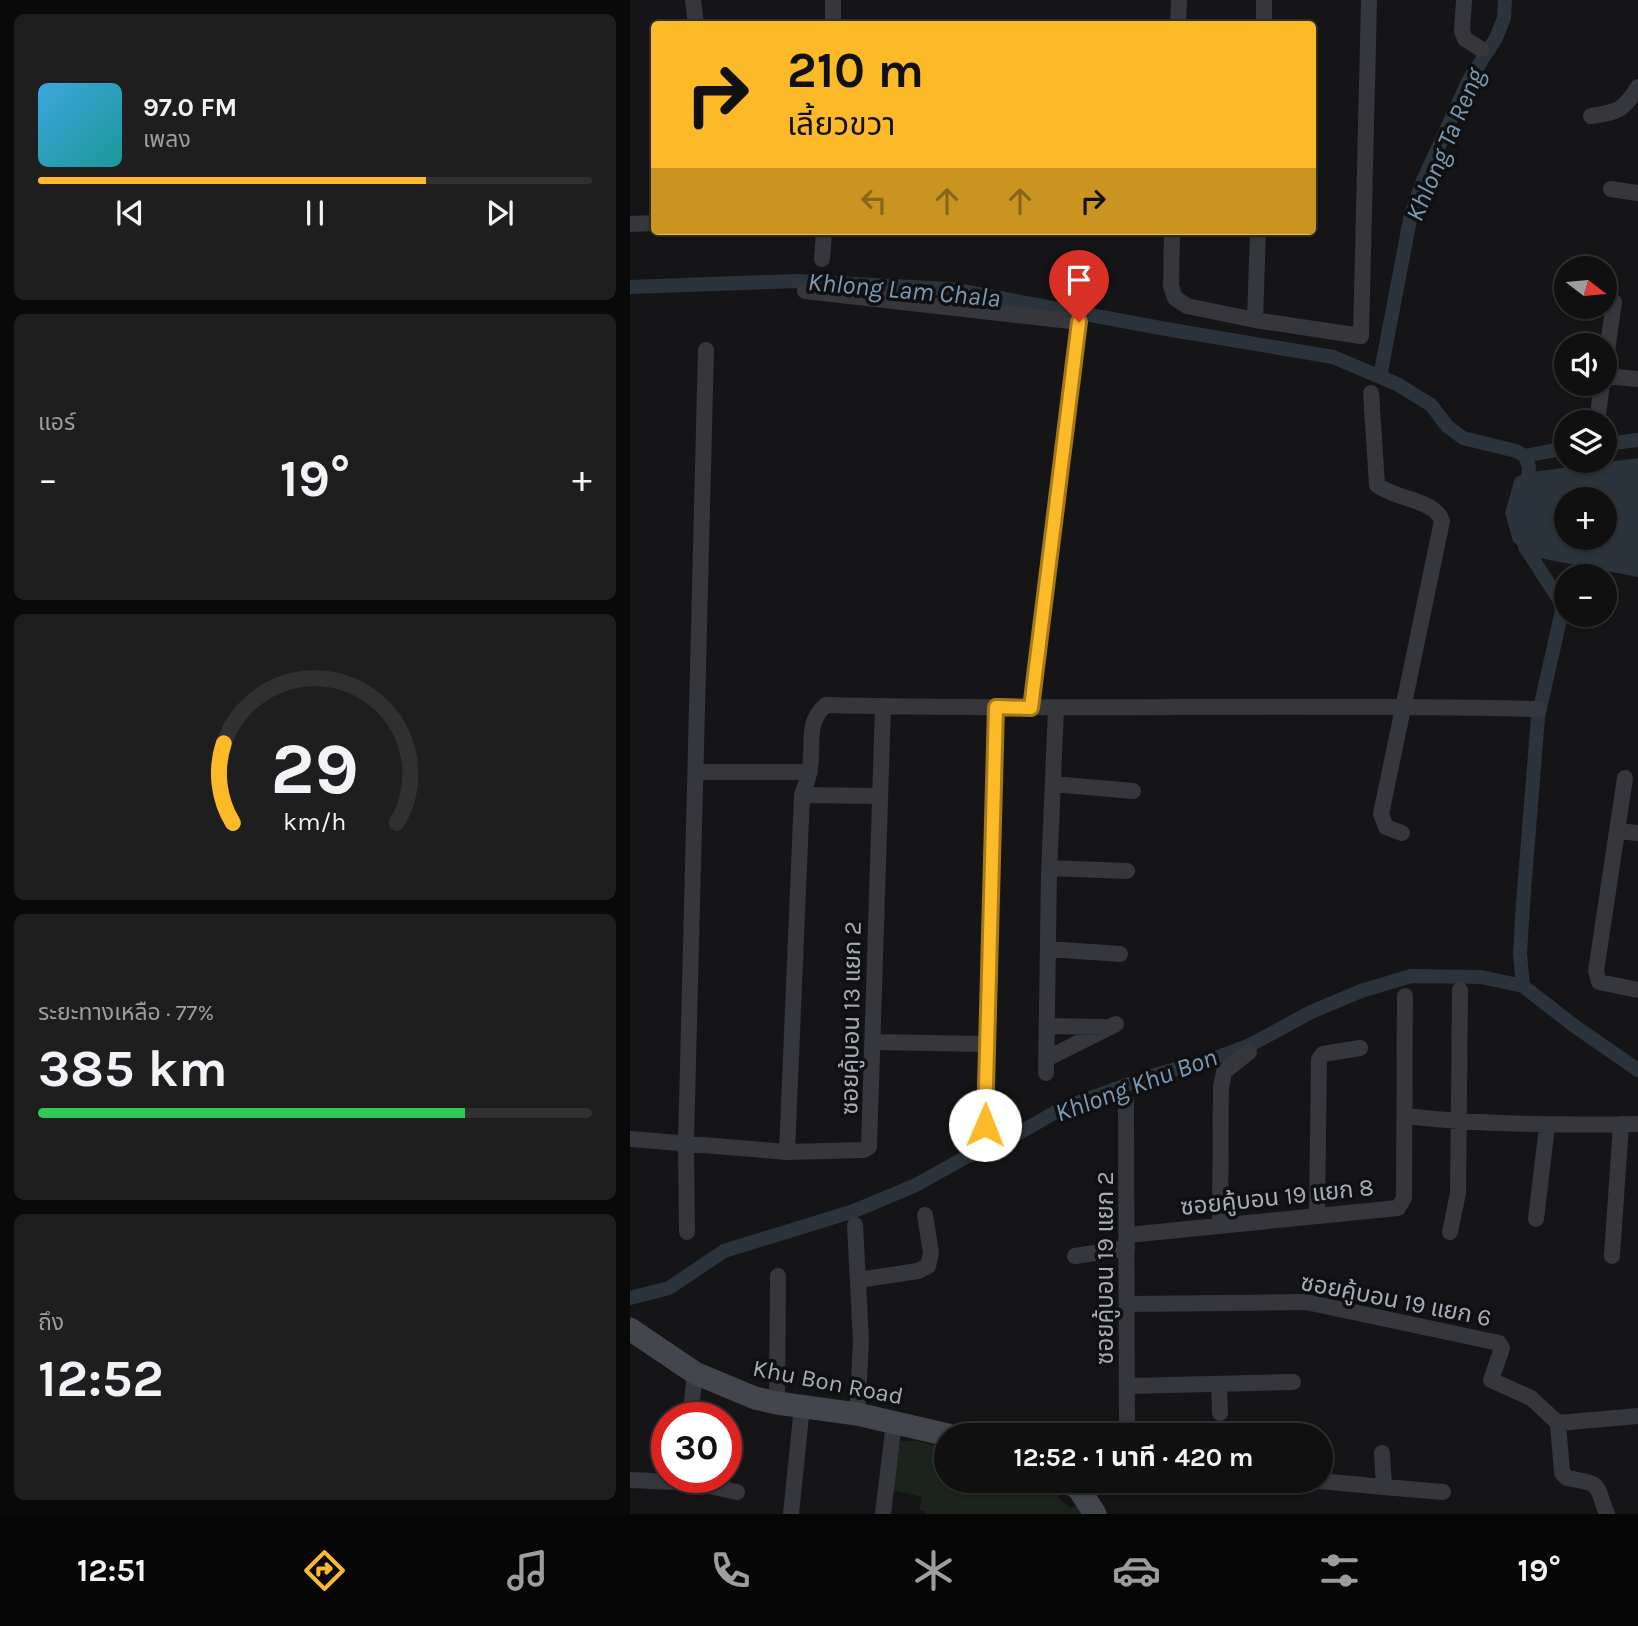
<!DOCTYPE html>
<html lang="th">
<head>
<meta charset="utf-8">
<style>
	body { margin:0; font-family:Karla,"Noto Sans Thai",sans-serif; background:#1e1e1f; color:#f1f3f6; height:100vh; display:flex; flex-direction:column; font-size:26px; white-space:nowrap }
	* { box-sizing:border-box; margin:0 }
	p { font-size:23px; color:#9c9d9f }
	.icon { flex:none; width:38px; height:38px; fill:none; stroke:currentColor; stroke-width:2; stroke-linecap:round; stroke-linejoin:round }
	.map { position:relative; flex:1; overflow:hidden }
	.drawer { display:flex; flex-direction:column; gap:14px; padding:14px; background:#090909; width:630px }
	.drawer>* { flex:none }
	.guide { position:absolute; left:21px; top:21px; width:665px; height:214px; border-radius:7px; box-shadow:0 2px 5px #0004,0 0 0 2px #303031; background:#fcba28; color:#111; overflow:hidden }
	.needle { width:46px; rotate:106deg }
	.fabs { position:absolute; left:924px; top:256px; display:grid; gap:14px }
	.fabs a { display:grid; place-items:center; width:63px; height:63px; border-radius:50%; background:#101011; box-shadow:0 2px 5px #0004,0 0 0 2px #303031; font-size:35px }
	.speed { position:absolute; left:21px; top:1402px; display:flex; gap:14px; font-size:35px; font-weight:700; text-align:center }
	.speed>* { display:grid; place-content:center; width:91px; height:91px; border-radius:50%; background:#101011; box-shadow:0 2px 5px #0004,0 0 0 2px #303031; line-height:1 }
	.speed .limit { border:10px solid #d22; background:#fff; color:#111 }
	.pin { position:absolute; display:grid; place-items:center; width:60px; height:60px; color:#fff; margin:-72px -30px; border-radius:50% 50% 50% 0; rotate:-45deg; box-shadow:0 0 7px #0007 }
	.pin .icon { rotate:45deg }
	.me { position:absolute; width:77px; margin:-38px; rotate:1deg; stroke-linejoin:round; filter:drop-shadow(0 0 5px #0008) }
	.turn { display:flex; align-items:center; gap:24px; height:147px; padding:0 21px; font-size:32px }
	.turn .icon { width:91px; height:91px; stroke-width:2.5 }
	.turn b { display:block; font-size:49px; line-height:60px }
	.lanes { display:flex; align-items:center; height:66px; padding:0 21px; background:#0003; justify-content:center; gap:35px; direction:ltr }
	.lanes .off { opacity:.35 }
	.big { font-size:52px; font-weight:700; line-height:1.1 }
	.drawer .tile { flex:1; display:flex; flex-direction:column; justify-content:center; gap:10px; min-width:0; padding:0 24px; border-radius:10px; background:#1e1e1f }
	.drawer .dial { align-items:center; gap:0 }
	.dial svg { height:182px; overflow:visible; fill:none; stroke:#303031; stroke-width:7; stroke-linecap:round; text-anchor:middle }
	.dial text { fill:#f1f3f6; stroke:none }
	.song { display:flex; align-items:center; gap:21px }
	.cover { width:84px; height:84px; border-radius:10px; background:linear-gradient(135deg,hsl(200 70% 55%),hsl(180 70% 35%)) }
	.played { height:7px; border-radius:4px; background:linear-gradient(90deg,#fcba28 70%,#303031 70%) }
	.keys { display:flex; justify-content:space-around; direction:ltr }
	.heat { display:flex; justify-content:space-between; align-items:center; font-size:38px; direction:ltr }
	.charge { height:10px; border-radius:5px; background:linear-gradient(90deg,#34c759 77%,#303031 0) }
	.trip { position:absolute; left:304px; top:1423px; width:399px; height:70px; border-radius:35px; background:#101011; box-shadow:0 2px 5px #0004,0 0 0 2px #303031; font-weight:700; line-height:70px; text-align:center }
	.tab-bar { display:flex; height:112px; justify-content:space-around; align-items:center; background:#060607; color:#9c9d9f }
	.tab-bar .icon { width:49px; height:49px }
	.tab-bar .selected { color:#fcba28 }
	.tab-bar b { font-size:32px; color:#f1f3f6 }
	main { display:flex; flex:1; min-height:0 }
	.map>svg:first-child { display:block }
</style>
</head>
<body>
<main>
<section class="drawer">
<div class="tile">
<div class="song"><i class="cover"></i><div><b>97.0 FM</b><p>เพลง</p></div></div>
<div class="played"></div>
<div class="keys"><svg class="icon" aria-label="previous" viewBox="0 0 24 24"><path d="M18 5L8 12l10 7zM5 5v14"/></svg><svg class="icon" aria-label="pause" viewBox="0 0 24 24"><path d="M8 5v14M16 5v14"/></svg><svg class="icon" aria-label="next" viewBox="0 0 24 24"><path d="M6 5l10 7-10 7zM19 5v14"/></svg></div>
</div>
<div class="tile"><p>แอร์</p>
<div class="heat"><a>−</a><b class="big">19°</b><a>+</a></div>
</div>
<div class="tile dial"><svg viewBox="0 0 100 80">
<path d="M14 69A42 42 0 1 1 86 69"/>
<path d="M14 69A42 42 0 0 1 10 34" stroke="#fcba28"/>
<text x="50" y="56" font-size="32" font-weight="700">29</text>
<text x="50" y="72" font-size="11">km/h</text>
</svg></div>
<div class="tile"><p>ระยะทางเหลือ · 77%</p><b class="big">385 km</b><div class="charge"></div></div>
<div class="tile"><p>ถึง</p><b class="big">12:52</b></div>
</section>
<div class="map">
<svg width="1008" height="1514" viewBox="0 0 1008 1514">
	<rect width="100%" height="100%" fill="#151517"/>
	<path fill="#1b231c" d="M 264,1441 L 288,1441 L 317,1449 L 317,1480 L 425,1481 L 437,1487 L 428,1497 L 440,1508 L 452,1504 L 460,1514 L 296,1514 L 295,1511 L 289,1510 L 292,1497 L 261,1490 Z"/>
	<path fill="#2b343c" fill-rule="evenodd" d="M 1008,458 L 1008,577 L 899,556 L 883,541 L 875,513 L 885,478 L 895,473 ZM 936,499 L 975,499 L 975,537 L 936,537 Z"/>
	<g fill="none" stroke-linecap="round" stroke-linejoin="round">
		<path stroke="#2b343c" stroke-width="14" d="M 0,287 L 165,281 L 321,289 L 536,329 L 703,357 L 767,384 L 801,405 L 817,426 L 833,438 L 886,451 L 895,456
			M 750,377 L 781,214 L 792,183 L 839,80 L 866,38 L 874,18 L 875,0
			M 975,444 L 1008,440
			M 895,456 L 899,467 L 897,492
			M 895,456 L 936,448
			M 893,986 L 890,954 L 893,904 L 908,717 L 932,611 L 930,601 L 895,547 L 895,541
			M 0,1298 L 39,1288 L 94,1251 L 224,1211 L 286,1185 L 336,1157 L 366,1146 L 433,1108 L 521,1076 L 583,1059 L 620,1045 L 681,1012 L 731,991 L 781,976 L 851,977 L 893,986 L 943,1025 L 1008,1070"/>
		<path stroke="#36373d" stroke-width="16" d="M 63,0 L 66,24
			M 834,0 L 832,31 L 835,39 L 851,49
			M 203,24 L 203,0
			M 548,24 L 549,0
			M 634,24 L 634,0
			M 961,116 C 988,112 993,111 1008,87
			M 981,189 L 1008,193
			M 0,224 L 24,223
			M 542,231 L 541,286 L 545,298 L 557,306 L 625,320 L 731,336 L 739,0
			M 192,259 L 194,231
			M 175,291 L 449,322 L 401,708
			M 625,320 L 628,231
			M 975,366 L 984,302
			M 975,376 L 1008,379
			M 741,393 L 747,485 C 766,500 805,499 812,521 L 751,814 L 756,827 L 772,833
			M 967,422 L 972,383
			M 67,772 L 180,772
			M 995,778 L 966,971 L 969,982 L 1008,990
			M 423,784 L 503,791
			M 172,795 L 248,796
			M 988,831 L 1008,833
			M 419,868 L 497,871
			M 418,949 L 490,954
			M 417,1026 L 474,1027
			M 243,1042 L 356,1044
			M 416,1059 L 486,1024
			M 416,1073 L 419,874 L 426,708
			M 496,1101 L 497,1435
			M 775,1116 C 853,1125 930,1125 1008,1124
			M 355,1125 L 366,707
			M 0,1139 L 157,1152 L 234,1150 L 239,1147 L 253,706
			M 157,1152 L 172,795 C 174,788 178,781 179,773 C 185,748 174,723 196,705 C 434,711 671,703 908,709
			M 687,1215 L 689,1059 L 693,1054 L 730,1048
			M 906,1219 L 917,1126
			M 225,1225 L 231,1343 L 227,1414
			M 590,1226 L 591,1087 L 594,1072 L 619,1052
			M 57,1232 L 56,1143 L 76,350
			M 820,1232 L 828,1193 L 830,990
			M 498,1235 L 768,1208 L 774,1198 L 775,996
			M 445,1256 L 497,1248
			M 982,1256 L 991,1124
			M 228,1280 L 288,1271 L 298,1266 L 301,1253 L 295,1215
			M 497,1304 L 676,1302 L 869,1343 L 872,1348 L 861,1380 L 901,1398 L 928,1423 L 932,1473 L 937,1478 C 974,1485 964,1482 977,1514
			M 589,1384 L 590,1413
			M 499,1386 L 663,1382
			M 147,1403 L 148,1276
			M 60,1418 L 65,1373
			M 928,1423 L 1008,1416
			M 0,1480 L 44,1482 L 52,1480 L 53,1477
			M 52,1480 L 107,1492
			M 679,1480 L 754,1487 L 752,1453
			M 754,1487 L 813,1492
			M 449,1489 L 487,1480
			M 161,1514 L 172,1406
			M 253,1514 L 264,1422"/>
		<path stroke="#44464d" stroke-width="23" d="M 0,1329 L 65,1373 L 125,1398 L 147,1403 L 227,1414 L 318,1435
			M 434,1480 L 449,1489 L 465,1514"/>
	</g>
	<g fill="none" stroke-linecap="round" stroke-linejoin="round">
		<g stroke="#a4791a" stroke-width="18">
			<path id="route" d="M 355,1125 L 366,707 L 401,708 L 449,322"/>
		</g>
		<use href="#route" stroke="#fcba28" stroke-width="12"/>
	</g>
	<g text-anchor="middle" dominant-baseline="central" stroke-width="7" stroke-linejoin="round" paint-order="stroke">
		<g font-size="24" fill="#a6acb8" stroke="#101012">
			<text transform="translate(221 1018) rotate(-89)">ซอยคู้บอน 13 แยก 2</text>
			<text transform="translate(647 1197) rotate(-6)">ซอยคู้บอน 19 แยก 8</text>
			<text transform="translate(475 1268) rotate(-90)">ซอยคู้บอน 19 แยก 2</text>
			<text transform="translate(766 1300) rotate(11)">ซอยคู้บอน 19 แยก 6</text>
			<text transform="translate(198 1382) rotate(11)">Khu Bon Road</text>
		</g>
		<g font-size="26" font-style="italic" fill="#7b99b5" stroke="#101012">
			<text transform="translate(815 145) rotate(-67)">Khlong Ta Reng</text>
			<text transform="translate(274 290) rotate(5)">Khlong Lam Chala</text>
			<text transform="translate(506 1085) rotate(-20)">Khlong Khu Bon</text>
		</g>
	</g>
</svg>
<div class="fabs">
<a><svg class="needle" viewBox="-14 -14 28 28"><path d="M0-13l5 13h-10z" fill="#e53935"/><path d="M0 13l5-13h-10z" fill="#9c9d9f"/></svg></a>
<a><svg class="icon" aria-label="sound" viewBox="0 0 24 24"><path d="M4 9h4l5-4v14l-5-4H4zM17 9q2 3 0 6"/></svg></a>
<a><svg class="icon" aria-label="layers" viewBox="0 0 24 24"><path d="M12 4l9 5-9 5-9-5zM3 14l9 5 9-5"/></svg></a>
<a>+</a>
<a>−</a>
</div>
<div class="speed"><div class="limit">30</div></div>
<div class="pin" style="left:449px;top:322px;background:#d93025"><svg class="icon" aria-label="arrive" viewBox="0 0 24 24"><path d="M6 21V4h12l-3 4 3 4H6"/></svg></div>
<svg class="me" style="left:355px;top:1125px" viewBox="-20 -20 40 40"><circle r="19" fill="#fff"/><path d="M0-13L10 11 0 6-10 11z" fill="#fcba28"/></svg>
<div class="trip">12:52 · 1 นาที · 420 m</div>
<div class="guide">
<div class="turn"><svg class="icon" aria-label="right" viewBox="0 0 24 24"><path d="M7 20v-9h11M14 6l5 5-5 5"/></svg><div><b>210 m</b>เลี้ยวขวา</div></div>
<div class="lanes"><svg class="icon off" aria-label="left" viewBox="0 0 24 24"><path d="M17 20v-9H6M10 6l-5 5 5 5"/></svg><svg class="icon off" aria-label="ahead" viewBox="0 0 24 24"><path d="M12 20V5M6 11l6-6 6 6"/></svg><svg class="icon off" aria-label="ahead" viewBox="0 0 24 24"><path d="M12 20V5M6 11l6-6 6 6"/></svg><svg class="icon" aria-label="right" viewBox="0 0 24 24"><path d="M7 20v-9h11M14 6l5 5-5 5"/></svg></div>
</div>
</div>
</main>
<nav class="tab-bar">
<b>12:51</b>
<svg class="icon selected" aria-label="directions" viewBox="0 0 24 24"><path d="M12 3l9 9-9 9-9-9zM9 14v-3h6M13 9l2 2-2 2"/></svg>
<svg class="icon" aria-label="music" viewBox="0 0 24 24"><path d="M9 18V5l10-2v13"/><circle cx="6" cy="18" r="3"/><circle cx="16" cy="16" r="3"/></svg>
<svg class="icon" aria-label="phone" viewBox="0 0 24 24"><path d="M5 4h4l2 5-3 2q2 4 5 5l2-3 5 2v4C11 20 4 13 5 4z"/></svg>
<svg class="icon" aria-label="climate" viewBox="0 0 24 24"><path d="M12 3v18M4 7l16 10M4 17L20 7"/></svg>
<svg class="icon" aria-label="car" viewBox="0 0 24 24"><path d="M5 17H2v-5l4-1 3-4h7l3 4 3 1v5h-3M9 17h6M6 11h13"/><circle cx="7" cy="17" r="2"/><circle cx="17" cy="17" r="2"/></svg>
<svg class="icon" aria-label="filters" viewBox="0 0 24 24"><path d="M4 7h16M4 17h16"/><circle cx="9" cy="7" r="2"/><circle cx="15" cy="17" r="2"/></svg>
<b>19°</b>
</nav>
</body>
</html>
